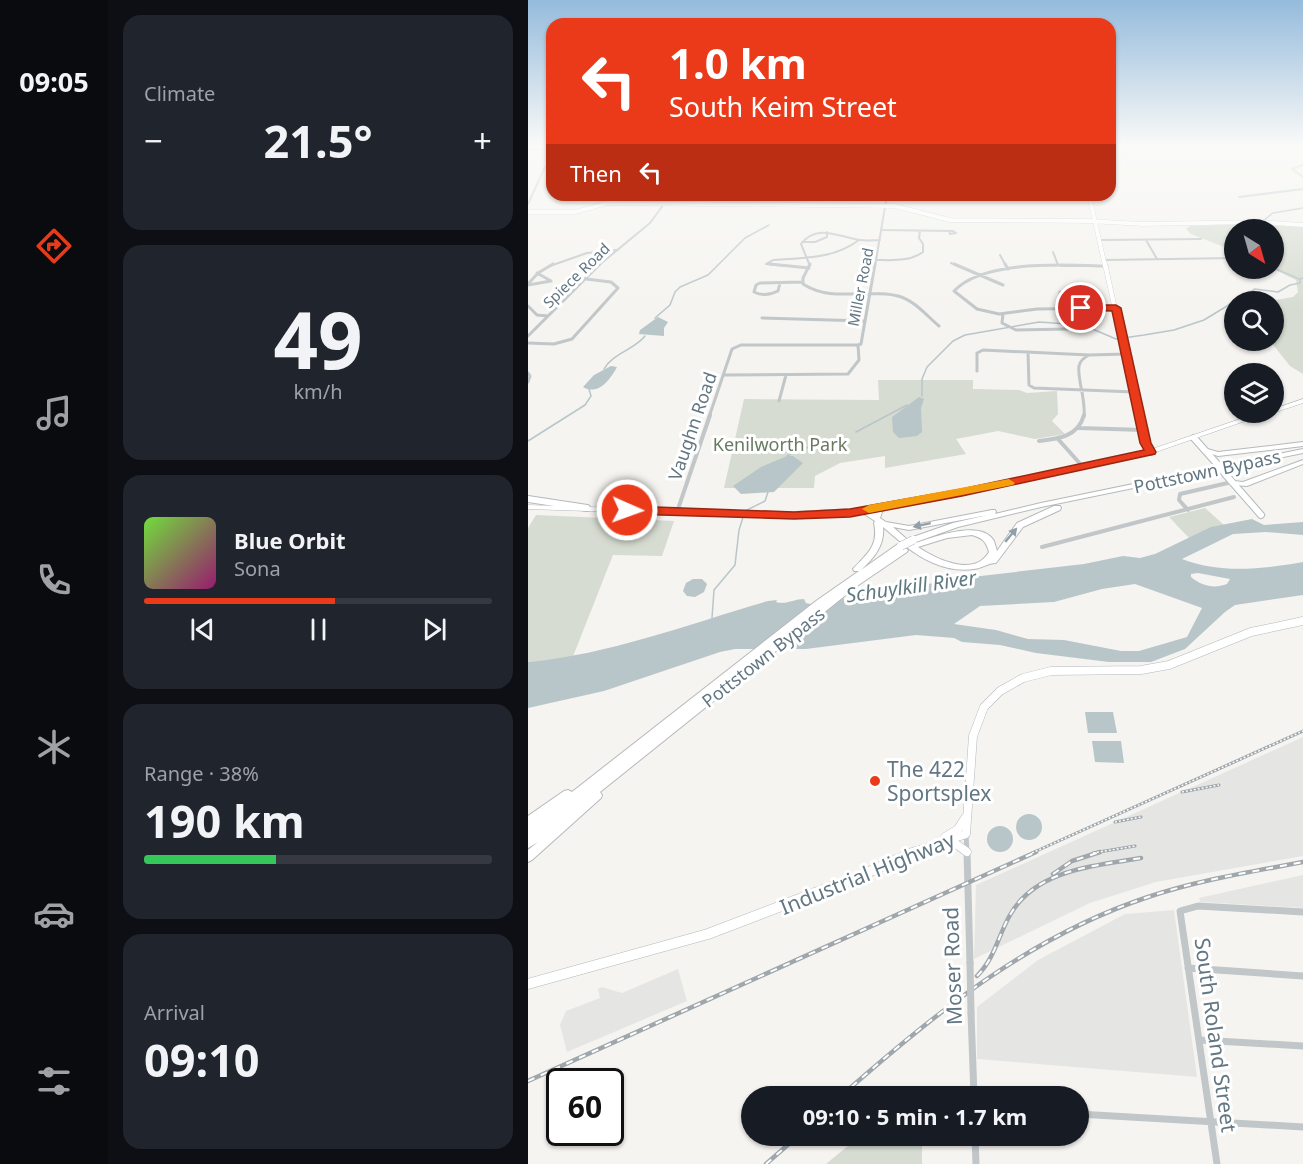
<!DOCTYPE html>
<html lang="en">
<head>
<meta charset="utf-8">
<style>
	body { margin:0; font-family:"Noto Sans",sans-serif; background:#20242c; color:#f1f3f6; height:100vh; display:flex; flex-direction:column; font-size:22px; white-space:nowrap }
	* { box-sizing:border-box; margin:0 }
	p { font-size:20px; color:#9ea1a6 }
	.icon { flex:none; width:33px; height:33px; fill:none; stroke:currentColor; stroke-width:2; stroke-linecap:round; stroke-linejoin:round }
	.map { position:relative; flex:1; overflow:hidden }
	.drawer { display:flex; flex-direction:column; gap:15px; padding:15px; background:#0d0f14; width:420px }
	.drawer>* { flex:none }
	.guide { position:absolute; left:18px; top:18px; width:570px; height:183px; border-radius:18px; box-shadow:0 2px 4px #0004; background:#eb3a1a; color:#fff; overflow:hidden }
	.needle { width:39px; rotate:143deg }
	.fabs { position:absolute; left:696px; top:219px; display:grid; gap:12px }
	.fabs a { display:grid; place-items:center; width:60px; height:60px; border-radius:50%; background:#171b24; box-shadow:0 2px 4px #0004; font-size:30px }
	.speed { position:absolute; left:18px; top:1068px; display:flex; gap:12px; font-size:30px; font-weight:700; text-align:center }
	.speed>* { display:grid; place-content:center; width:78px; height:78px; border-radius:50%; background:#171b24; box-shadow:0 2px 4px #0004; line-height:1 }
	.speed .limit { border:3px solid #111; border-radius:9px; background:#fff; color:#111 }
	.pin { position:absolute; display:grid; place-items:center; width:51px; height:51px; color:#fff; margin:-26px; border:3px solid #fff; border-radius:50%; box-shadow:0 2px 6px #0007 }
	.me { position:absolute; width:66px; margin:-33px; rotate:92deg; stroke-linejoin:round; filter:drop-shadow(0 0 4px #0008) }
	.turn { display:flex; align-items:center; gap:21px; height:126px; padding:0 24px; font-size:27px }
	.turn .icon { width:78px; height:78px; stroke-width:2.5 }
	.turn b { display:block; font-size:42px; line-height:51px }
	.then { display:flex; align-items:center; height:57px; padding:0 24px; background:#0003; gap:12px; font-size:22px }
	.big { font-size:45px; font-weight:700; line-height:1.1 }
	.drawer .tile { flex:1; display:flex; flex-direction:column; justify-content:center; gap:9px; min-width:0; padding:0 21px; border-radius:18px; background:#20242c }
	.drawer .dial { align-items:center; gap:0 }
	.dial b { font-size:78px; line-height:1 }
	.song { display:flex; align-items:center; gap:18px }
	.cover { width:72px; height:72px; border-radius:9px; background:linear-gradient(135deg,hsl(100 70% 55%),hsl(320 70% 35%)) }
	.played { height:6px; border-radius:3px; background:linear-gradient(90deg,#eb3a1a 55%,#363941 55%) }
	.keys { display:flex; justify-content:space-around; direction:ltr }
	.heat { display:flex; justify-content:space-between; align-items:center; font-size:33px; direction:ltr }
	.charge { height:9px; border-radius:4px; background:linear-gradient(90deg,#34c759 38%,#363941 0) }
	.trip { position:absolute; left:213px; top:1086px; width:348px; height:60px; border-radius:30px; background:#171b24; box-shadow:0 2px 4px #0004; font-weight:700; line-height:60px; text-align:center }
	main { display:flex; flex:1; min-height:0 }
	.tabs { display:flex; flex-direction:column; width:108px; justify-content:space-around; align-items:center; background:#090b0e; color:#9ea1a6 }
	.tabs .icon { width:42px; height:42px }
	.tabs .selected { color:#eb3a1a }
	.tabs b { font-size:27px; color:#f1f3f6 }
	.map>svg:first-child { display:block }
</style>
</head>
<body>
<main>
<nav class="tabs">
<b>09:05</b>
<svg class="icon selected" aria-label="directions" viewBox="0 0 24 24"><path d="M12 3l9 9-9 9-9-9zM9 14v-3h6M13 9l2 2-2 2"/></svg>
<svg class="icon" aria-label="music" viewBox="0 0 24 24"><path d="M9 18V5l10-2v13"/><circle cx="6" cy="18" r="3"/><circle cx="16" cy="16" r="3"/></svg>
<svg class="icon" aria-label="phone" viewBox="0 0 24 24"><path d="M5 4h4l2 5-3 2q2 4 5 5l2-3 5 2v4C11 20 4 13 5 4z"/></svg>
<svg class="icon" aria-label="climate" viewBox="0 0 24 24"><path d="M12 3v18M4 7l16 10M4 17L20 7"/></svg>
<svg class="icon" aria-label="car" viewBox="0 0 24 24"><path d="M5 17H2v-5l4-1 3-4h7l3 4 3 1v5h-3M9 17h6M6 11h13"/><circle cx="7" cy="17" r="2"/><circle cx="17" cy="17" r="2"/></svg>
<svg class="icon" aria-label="filters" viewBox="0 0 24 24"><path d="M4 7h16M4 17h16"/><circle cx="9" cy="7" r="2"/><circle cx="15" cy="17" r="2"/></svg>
</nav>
<section class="drawer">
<div class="tile"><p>Climate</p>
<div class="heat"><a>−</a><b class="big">21.5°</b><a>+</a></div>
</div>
<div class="tile dial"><b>49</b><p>km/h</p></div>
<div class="tile">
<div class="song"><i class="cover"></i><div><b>Blue Orbit</b><p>Sona</p></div></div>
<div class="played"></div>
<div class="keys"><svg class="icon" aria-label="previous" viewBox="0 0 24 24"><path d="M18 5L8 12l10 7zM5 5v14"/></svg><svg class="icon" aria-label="pause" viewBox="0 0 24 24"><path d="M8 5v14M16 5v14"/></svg><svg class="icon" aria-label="next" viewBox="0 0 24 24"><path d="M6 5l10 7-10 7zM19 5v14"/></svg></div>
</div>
<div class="tile"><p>Range · 38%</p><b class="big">190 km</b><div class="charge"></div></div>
<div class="tile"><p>Arrival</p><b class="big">09:10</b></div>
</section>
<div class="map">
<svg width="775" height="1164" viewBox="0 0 775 1164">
	<rect width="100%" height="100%" fill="#f5f4f0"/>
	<path fill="#e5e6e4" d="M 775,737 L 775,856 L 628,882 L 562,903 L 446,959 L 448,885 Z
		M 775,875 L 775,908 L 672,902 L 671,898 Z
		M 646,910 L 669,1077 L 449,1059 L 449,1007 L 510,960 L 597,914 Z
		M 150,969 L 159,1001 L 39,1052 L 32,1025 L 38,1011 L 72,998 L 70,989 L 74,987 L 94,993 Z"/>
	<path fill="#d6dcd1" d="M 716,224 L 775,227 L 775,374 L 762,366 L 742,341 L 746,340 L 746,302 L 742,301 L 765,297 L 770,292 L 768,280 L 745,269 L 746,230 L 706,230 L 706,251 L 663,234 L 658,229 L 662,226 Z
		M 350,380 L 445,380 L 445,389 L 491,390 L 499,393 L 529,391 L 530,414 L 524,421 L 537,434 L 507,439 L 470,431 L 428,439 L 438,454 L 357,468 L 357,456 L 312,463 L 287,476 L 286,488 L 196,488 L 216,399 L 351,400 Z
		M 677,508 L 696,525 L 663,540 L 641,517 Z
		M 8,515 L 146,521 L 134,556 L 85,555 L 44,659 L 0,662 L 0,528 Z
		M 332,1136 L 394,1136 L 394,1164 L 298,1164 Z"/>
	<path fill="#b8c6c9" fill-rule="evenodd" d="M 130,317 L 140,322 L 136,328 L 136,336 L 111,334 L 112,330 Z
		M 83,366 L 89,367 C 82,380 70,396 55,387 L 66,375 Z
		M 391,397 L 396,399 L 393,408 L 394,432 L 389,436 L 371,438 L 365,432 L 364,417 Z
		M 259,456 L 265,456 L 275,463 L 246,492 L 213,494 L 205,486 L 233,467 Z
		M 724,519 L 736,525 L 775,522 L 775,535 L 738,532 L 705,534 L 654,559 C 692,574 735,569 775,562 L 775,595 L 707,605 L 697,612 L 657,649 L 623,662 L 581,662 L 508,653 L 472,645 L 434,642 L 426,638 L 388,635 L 278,649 L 207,649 L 192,652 L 76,691 L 0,708 L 0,662 C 83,654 160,624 240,601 L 249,600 L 248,602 C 258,605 266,599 276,599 L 278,603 L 282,604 L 435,578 L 556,564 L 595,556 L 612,558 L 627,554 L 683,527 ZM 670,573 L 702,579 L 699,584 C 686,589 674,586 663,577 L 663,574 ZM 607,584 L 674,608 L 659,637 L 611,651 L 593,651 L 536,640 L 500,639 L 468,630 L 426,624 L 452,606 L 526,602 L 574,589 Z
		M 165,579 L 174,579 L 179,584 L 176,592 L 167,597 L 159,596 L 155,591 L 158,583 Z
		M 557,712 L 585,712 L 589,733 L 560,733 Z
		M 564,741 L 593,741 L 596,763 L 567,762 Z
		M488 827a13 13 0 1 1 26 0a13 13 0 1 1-26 0Z
		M459 839a13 13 0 1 1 26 0a13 13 0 1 1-26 0Z"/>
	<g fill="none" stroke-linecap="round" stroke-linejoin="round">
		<path stroke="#b8c6c9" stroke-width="1.5" d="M 0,150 L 24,149
			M 735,221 L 745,213 L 775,208
			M 723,230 L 730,224
			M 746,268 L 771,279
			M 127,318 L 142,305 L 147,292 L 152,287 L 180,275 L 217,238 L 241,225
			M 76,369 C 85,353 106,350 117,336
			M 394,396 L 394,379 L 399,367 L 425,341 L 437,335 L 511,322 L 555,325 L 588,339 L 616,335 L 646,330 L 676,320 L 727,289 L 750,292 L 762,285 L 772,283 L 772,279 L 775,278
			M 328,432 L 379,405
			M 0,441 L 57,405 L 63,396 L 61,389
			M 259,456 L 268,451 L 298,442
			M 184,618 L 186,590 L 207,565 L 211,530 L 217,511 L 237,501 L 240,492"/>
		<g stroke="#b3babd" stroke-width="4.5">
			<path id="secondary-far4" d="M 561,195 L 577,266
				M 0,212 L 47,212 L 80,203 L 367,206 L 422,220 L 560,221 L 615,224 L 733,222 L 775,225"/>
		</g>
		<g stroke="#b3babd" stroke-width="5">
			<path id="secondary-far3" d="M 577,264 L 611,417"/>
		</g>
		<g stroke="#b3babd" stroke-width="8">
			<path id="secondary-far2" d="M 611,415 L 617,443 L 623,452
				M 666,438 L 690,465
				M 698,475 L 733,515
				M 0,499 L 59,508"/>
		</g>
		<g stroke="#b3babd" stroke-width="9">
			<path id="secondary-far1" d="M 417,837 L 430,829 L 437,818
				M 416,843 L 428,844 L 439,852
				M 383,853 L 438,834 L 445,736 L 456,707 L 472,691 L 495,678 L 523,671 L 613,670 L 641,665 L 723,632 L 775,621"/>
		</g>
		<g stroke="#b3babd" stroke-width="11">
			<path id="secondary" d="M 0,984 L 180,934 L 329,877 L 387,852"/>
		</g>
		<g stroke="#b4b9bc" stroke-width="1">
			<path id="primary" d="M 775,399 L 775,403 L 748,412 L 745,412 L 746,409 Z
				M 733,412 L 743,412 L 625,453 L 434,495 L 336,512 L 248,516 L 245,517 L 0,509 L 0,505 L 238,513 L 336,508 L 434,491 L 621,450 Z"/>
		</g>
		<g stroke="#b6b9bc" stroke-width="2">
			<path id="highway" d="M 775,442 L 775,446 L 690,456 L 674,451 L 673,450 L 676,448 L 690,452 Z
				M 775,449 L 775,453 L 513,507 L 430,527 L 388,542 L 382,542 L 385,544 C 403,538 453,518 466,541 C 467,544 468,548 469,551 L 489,523 L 526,506 L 532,506 L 533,508 L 532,510 L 495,527 L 468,563 C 460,563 454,568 446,569 C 420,573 396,561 376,545 L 376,547 L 380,550 L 379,552 L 329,586 L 72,792 L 74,795 L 73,798 L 4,860 L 0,862 L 0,850 L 10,842 L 0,848 L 0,816 L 36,791 L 40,790 L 44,792 L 288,601 L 331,571 L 326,571 L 325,569 C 339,554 351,546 346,523 L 347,521 L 333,512 L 332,510 L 333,508 L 339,508 L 346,513 C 347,508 354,503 360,504 L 361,506 L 354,512 L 352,518 L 358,522 L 381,526 L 464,510 L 467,510 L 468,512 L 467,514 L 513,503 ZM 460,515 L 425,523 L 382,538 L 381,540 L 382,542 L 365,527 L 381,530 ZM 355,527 L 375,544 L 370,544 L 333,570 C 346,558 357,545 355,527 ZM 444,535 C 455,538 458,542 461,552 C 446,578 408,559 390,547 L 419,538 Z
				M 775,460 L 775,464 L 719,486 L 706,485 L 702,483 L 706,481 L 715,482 Z"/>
		</g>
		<path stroke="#c1c6c8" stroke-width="2" d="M 775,165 L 764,169 L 775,177
			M 711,197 L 775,189
			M 0,204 L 17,167
			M 134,204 L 141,195
			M 354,230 L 425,231 L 428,233 L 422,234 L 421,231
			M 573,240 L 673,239
			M 618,240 L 629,259
			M 274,242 L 287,242 L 299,237 L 299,232
			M 525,252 L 530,265
			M 472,255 L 478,266
			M 348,260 C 364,260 381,262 395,252 L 395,244 L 391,238 L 392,231
			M 577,260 L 706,258
			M 423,263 L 430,266
			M 22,266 L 59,253 L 88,250
			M 70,266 L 122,223 L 136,204
			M 258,266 L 238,264 L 245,260 C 275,258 306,259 331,240
			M 282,266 L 273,244 C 289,223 311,237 332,240 C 339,241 345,240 352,240
			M 347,266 L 359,195
			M 533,266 L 573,266"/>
		<path stroke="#c1c6c8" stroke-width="3" d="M 242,264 L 281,268
			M 282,264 L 275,278 L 275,284 C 304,303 338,288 370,296 C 386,300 399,316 411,326
			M 426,264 L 475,285
			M 477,264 L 480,269
			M 579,266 C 538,265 456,259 426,291 L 449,309 L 471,314 L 509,309 L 588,308
			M 252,283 L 250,291 C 242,295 234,296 226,292 L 228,285 L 232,283 L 274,282
			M 0,284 L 10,273 L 25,264
			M 0,285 L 23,281 L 9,273
			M 532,292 L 534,309
			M 0,306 L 9,315 L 20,316
			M 475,314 L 474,323 L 488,330 L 540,329
			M 234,318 L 337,321
			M 0,336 L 72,264
			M 0,343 L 26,344 L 44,339 L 90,288 L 83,282 L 58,279
			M 330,345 L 333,344 L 347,264
			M 500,352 L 501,385 L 506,388 L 606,392
			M 449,371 L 449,353 L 455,350 L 561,355 L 598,354
			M 0,373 L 2,376 L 0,382
			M 196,375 L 320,374 L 331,360 L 330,345
			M 251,401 L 258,375
			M 181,417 L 204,349 L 213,345 L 330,345
			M 556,417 C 558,399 549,379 551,366 C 552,360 557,357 561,355"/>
		<path stroke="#c1c6c8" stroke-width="4" d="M 551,428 L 615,430
			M 530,439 L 555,467
			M 511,441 C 530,439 550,437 556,415
			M 660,510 L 651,500 L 652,494 L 704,482
			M 149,512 L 182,415
			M 514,547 L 706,497"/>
		<path stroke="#c1c6c8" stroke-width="5" d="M 438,834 L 439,853"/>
		<path stroke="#c1c6c8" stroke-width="7" d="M 439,852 L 442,963
			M 660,968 L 775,976
			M 443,1013 L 446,1096
			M 672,1040 L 775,1046
			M 550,1114 L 775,1127
			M 447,1136 L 448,1164
			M 689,1164 L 652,911 L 670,906 L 775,912"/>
		<use href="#secondary-far4" stroke="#fff" stroke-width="4"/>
		<use href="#secondary-far3" stroke="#fff" stroke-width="4.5"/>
		<use href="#secondary-far2" stroke="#fff" stroke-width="6"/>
		<use href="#secondary-far1" stroke="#fff" stroke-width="8"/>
		<use href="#secondary" stroke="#fff" stroke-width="10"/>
		<use href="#primary" fill="#fff" fill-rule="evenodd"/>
		<use href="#highway" fill="#fff" fill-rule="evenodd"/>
		<g stroke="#9fa7ac" stroke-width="3">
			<path id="rail-far1" d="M 654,792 L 691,785
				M 587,822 L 613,817
				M 504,853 L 775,731
				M 565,853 L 607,846"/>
		</g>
		<g stroke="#9fa7ac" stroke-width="4.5">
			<path id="rail" d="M 525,874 L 544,861 L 572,852
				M 449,976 C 467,958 470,936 482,915 C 508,869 567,866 613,858
				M 0,1081 L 508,852
				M 313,1096 C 406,1014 500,937 620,897 C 670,880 723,872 775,862
				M 238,1164 L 270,1136"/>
		</g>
		<use href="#rail-far1" stroke="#fff" stroke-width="1.5" stroke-dasharray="2" stroke-linecap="butt"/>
		<use href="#rail" stroke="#fff" stroke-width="2" stroke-dasharray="7" stroke-linecap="butt"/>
		<g stroke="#b3babd" stroke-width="8" stroke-linecap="butt">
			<path id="secondary-bridge" d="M 690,465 L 698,475"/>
		</g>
		<g stroke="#b6b9bc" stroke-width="9" stroke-linecap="butt">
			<path id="highway-bridge" d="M 373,546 L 385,540"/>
		</g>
		<path stroke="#c1c6c8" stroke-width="7" d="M 442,963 L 443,1013"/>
		<use href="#secondary-bridge" stroke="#fff" stroke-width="6"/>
		<use href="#highway-bridge" stroke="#fff" stroke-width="8"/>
	</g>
	<defs><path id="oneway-solid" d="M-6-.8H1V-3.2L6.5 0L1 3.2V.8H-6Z" transform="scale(1.5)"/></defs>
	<g fill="#91a0a8">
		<use href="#oneway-solid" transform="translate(394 525) rotate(168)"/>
		<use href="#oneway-solid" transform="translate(483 535) rotate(-50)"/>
	</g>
	<linearGradient id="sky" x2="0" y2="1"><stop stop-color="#95bbdc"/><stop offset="0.47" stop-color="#fafaf8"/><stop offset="1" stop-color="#fafaf8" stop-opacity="0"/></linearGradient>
	<rect width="775" height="310" fill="url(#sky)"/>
	<path fill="#eb3a1a" stroke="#992611" stroke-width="1.5" d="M 553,305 L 588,305 L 593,308 L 623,443 L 628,452 L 627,454 L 434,496 L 322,517 L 266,519 L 99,514 L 93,510 L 99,506 L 266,512 L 322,509 L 434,489 L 616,450 L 612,443 L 584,311 L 550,310 L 550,306 Z"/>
	<path fill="#f59e0b" d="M 481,479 L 487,483 L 485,485 L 341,513 L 334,509 L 341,505 Z"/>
	<circle fill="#eb3a1a" stroke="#fff" stroke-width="2" cx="347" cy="781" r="6"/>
	<g text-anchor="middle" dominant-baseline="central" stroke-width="6" stroke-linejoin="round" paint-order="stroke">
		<g font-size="15" fill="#627783" stroke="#fff">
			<text transform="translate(48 275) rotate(-44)">Spiece Road</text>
			<text transform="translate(332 287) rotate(-79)">Miller Road</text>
		</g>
		<g font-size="18" fill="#627783" stroke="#fff">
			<text transform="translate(164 426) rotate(-71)">Vaughn Road</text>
			<text transform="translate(679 471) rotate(-12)">Pottstown Bypass</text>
			<text transform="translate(235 657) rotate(-38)">Pottstown Bypass</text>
		</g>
		<g font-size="18" fill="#687a61" stroke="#fff">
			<text x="252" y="444">Kenilworth Park</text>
		</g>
		<g font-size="20" font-style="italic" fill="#5e7a80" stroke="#fff">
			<text transform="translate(383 586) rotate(-8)">Schuylkill River</text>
		</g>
		<g font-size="21" fill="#627783" stroke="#fff" text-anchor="start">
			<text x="359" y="769">The 422<tspan x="359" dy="24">Sportsplex</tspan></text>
		</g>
		<g font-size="21" fill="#627783" stroke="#fff">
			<text transform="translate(339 873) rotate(-22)">Industrial Highway</text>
			<text transform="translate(424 966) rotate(-92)">Moser Road</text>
			<text transform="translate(688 1035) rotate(82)">South Roland Street</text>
		</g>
	</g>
</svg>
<div class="fabs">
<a><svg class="needle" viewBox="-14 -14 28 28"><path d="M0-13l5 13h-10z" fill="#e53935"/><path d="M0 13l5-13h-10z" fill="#9ea1a6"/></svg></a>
<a><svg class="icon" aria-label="search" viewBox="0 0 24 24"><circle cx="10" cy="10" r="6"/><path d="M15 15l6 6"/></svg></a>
<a><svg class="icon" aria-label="layers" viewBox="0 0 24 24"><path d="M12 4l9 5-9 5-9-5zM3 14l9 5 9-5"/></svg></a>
</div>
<div class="speed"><div class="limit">60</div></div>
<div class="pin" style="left:553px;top:308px;background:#d93025"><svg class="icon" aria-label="arrive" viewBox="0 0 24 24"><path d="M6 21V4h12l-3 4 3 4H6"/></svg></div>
<svg class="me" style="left:99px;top:510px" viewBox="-20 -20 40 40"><circle r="17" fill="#eb3a1a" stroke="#fff" stroke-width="3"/><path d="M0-11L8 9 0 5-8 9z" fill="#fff"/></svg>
<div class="trip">09:10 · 5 min · 1.7 km</div>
<div class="guide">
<div class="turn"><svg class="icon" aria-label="left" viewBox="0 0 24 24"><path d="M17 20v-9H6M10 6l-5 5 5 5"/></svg><div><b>1.0 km</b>South Keim Street</div></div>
<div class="then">Then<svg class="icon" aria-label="left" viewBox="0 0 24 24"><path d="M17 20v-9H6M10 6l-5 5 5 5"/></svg></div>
</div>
</div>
</main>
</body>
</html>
